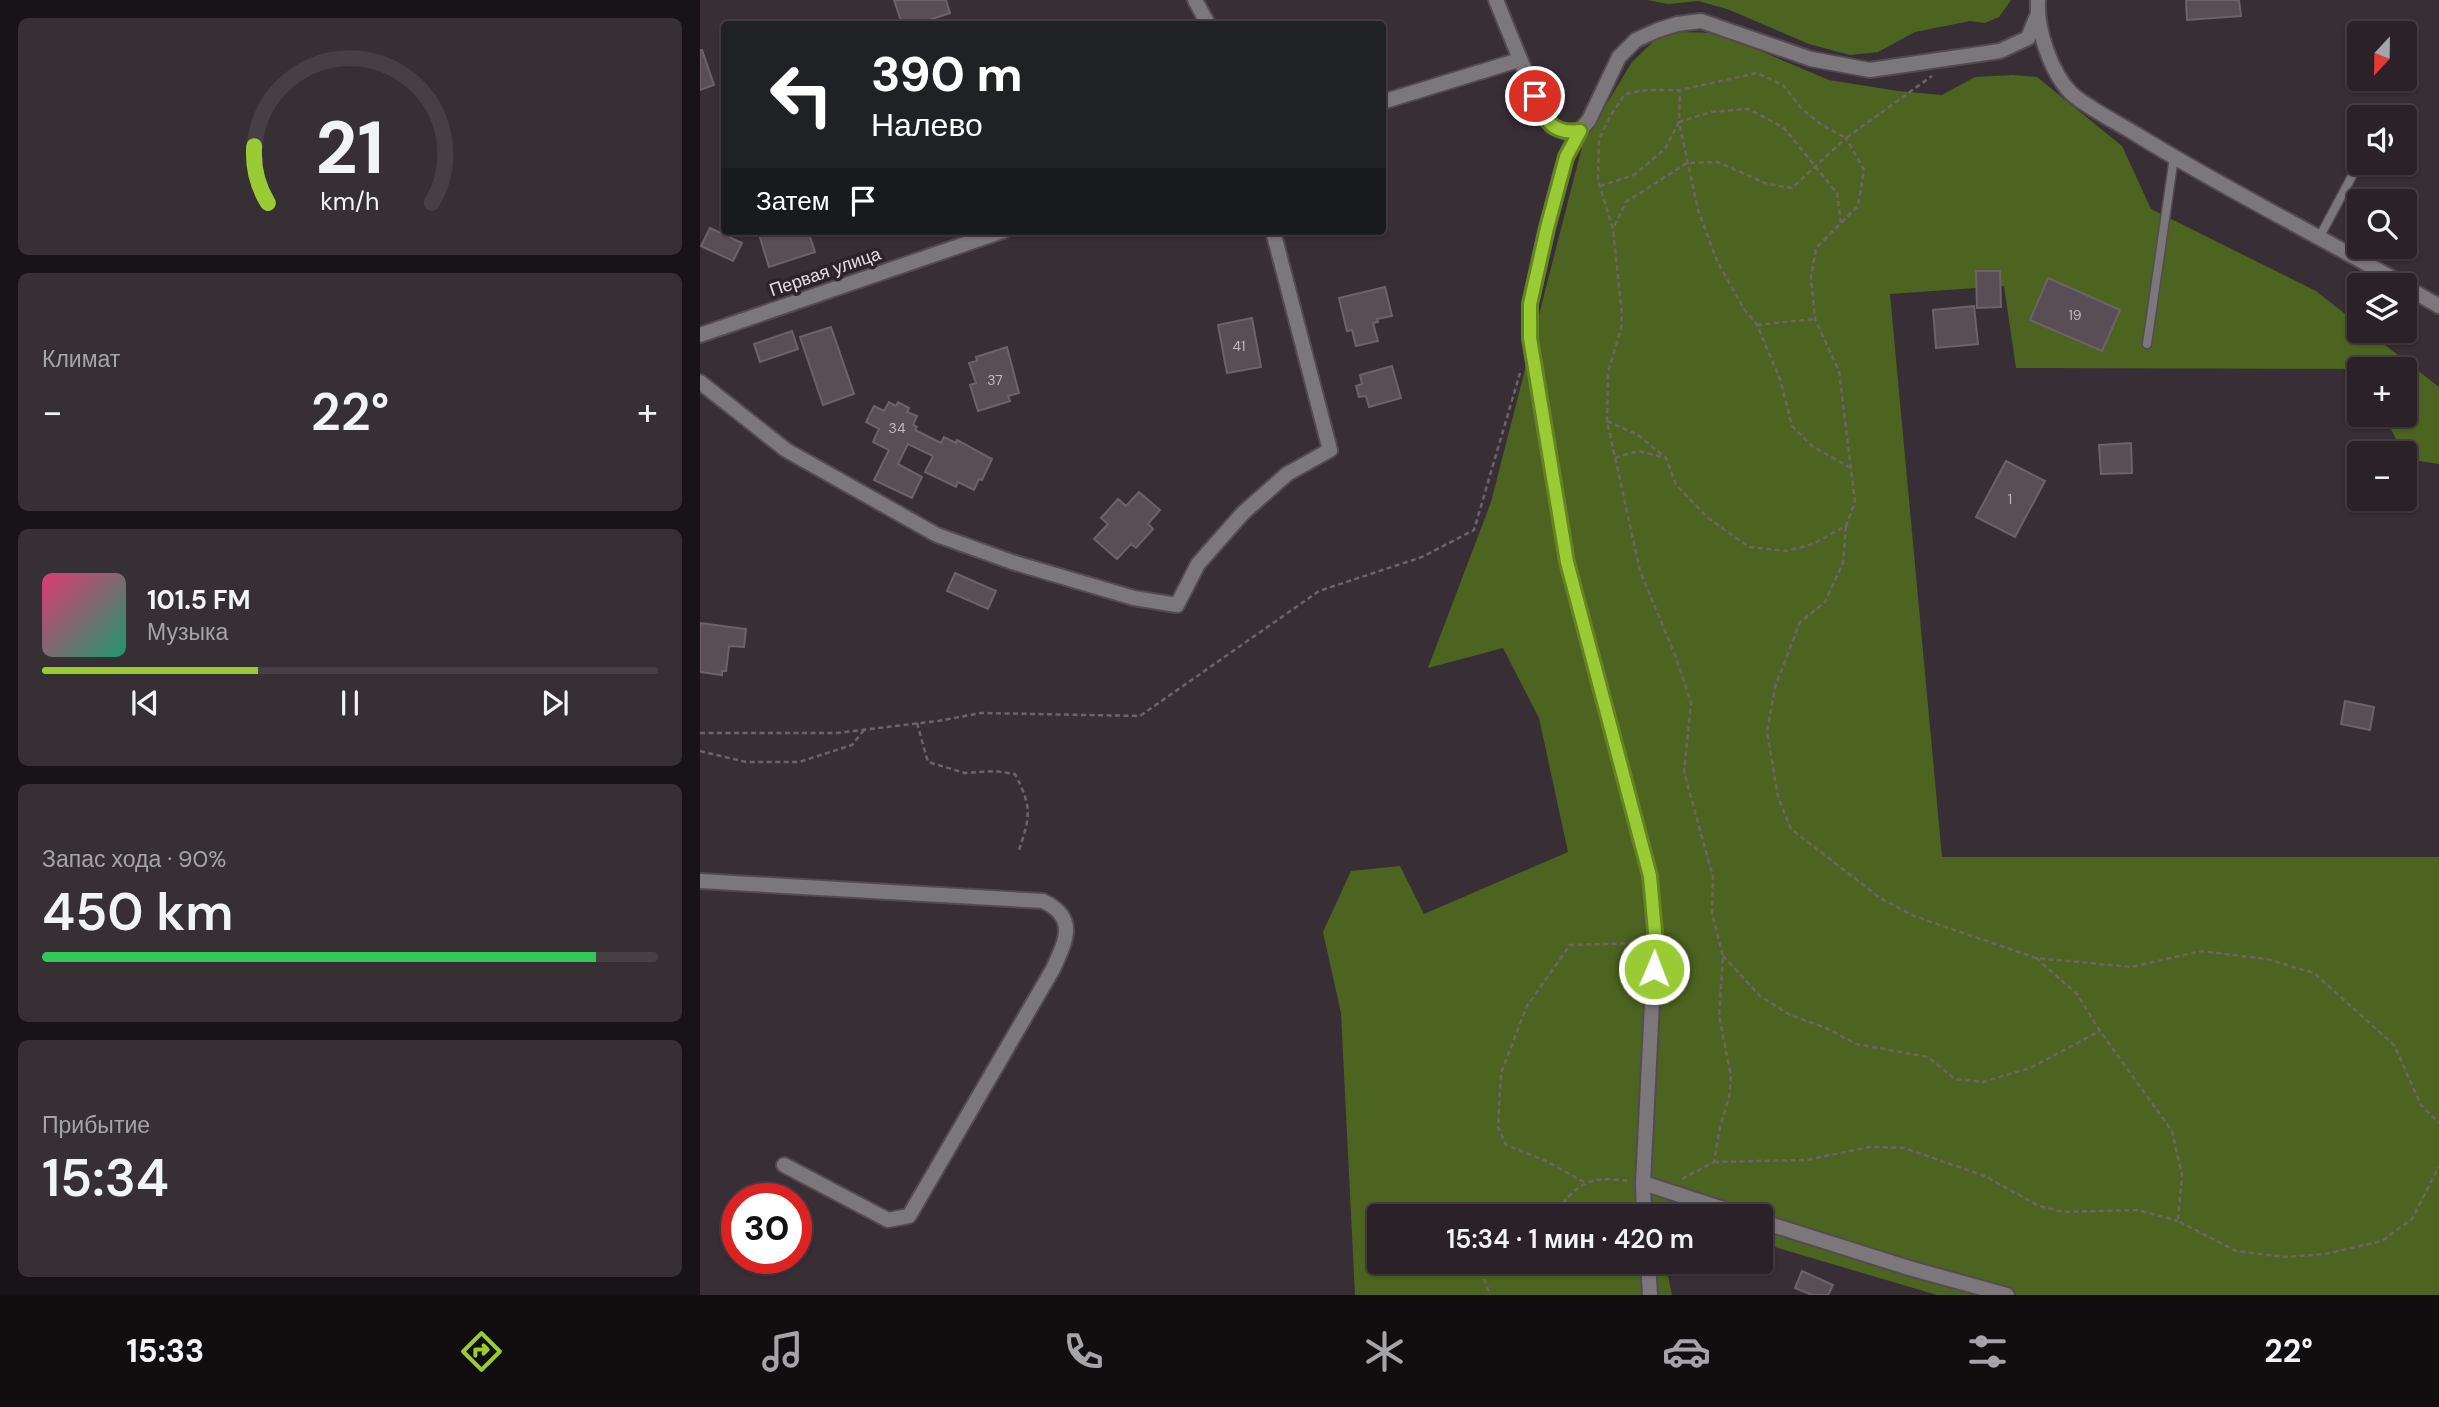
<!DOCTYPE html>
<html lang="ru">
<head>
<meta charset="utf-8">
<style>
	body { margin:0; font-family:"DM Sans",sans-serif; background:#362f34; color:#f1f3f6; height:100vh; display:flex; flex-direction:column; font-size:26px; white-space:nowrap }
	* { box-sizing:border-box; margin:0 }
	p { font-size:23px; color:#a5a4a8 }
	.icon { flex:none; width:38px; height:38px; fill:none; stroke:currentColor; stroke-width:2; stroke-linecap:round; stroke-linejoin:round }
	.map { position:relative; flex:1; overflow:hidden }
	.panel { display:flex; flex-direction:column; gap:18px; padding:18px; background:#171316; width:700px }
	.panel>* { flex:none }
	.top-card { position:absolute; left:21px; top:21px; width:665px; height:214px; border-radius:7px; box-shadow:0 2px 5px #0004,0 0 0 2px #463f45; background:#202124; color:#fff; overflow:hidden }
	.needle { width:46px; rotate:202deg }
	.tools { position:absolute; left:1647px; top:21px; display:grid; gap:14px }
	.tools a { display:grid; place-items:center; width:70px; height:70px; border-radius:7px; background:#2a2228; box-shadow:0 2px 5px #0004,0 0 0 2px #463f45; font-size:35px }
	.speed { position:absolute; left:21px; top:1183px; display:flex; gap:14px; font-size:35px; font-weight:700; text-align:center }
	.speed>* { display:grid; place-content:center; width:91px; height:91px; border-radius:50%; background:#2a2228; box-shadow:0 2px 5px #0004,0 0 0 2px #463f45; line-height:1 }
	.speed .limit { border:10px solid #d22; background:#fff; color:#111 }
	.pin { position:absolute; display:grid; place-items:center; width:60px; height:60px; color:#fff; margin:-30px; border:4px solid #fff; border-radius:50%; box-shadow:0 2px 7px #0007 }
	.me { position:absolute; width:77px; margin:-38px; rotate:1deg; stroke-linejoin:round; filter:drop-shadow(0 0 5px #0008) }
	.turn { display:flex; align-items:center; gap:24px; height:147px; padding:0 35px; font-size:32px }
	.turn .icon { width:91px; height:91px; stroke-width:2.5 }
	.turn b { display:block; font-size:49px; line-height:60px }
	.then { display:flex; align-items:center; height:66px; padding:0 35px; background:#0003; gap:14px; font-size:26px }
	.big { font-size:52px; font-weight:600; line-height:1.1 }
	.panel .widget { flex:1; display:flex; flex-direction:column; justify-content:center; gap:10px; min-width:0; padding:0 24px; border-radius:10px; background:#362f34 }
	.panel .dial { align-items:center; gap:0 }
	.dial svg { height:182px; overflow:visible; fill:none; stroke:#463f45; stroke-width:7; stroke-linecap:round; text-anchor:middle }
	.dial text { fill:#f1f3f6; stroke:none }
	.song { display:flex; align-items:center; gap:21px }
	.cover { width:84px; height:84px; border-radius:10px; background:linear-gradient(135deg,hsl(340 70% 55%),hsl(160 70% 35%)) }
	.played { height:7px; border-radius:4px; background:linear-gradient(90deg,#9acb34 35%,#463f45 35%) }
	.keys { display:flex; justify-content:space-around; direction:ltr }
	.heat { display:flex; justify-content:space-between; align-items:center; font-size:38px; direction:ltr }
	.charge { height:10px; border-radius:5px; background:linear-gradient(90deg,#34c759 90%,#463f45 0) }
	.trip { position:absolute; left:667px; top:1204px; width:406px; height:70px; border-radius:7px; background:#2a2228; box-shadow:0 2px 5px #0004,0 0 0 2px #463f45; font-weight:600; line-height:70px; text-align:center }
	.menu { display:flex; height:112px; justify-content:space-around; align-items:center; background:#110e10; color:#a5a4a8 }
	.menu .icon { width:49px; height:49px }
	.menu .active { color:#9acb34 }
	.menu b { font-size:32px; color:#f1f3f6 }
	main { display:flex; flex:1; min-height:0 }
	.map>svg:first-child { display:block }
</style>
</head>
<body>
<main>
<section class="panel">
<div class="widget dial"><svg viewBox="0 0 100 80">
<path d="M14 69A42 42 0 1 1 86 69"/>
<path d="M14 69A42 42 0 0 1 8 44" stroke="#9acb34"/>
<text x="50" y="56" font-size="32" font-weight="700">21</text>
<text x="50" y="72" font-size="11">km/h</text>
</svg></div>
<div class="widget"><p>Климат</p>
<div class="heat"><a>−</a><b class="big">22°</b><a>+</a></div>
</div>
<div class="widget">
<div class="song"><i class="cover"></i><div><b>101.5 FM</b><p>Музыка</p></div></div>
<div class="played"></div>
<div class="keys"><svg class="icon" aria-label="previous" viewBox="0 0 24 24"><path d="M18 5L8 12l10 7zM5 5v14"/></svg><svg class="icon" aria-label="pause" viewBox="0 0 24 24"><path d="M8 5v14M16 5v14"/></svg><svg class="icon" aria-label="next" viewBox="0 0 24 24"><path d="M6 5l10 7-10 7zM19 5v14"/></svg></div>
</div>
<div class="widget"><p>Запас хода · 90%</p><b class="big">450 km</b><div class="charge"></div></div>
<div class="widget"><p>Прибытие</p><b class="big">15:34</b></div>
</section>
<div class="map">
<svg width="1739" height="1295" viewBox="0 0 1739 1295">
	<rect width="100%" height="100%" fill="#382e35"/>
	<path fill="#4d6420" d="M 947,0 L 1311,0 L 1299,17 L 1285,23 L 1270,21 L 1215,32 L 1178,52 L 1150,55 L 1109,44 L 1027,9 L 998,1 L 968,4 Z
		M 979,32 L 1018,33 L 1129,80 L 1198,91 L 1242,95 L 1275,77 L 1312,75 L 1337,77 L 1422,146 L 1451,209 L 1616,291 L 1659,325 L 1659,331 L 1667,331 L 1739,387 L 1739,464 L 1706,459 L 1684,415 L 1704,415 L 1704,369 L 1316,368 L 1304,286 L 1190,294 L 1242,857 L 1739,857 L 1739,1295 L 1237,1295 L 1061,1243 L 1060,1216 L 969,1216 L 956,1212 L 956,1216 L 679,1216 L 679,1262 L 965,1262 L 972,1295 L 655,1295 L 641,1013 L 623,932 L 651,871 L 700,866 L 724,914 L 868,852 L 839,718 L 803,648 L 728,668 L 791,502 L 883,143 L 932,62 L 956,39 Z"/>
	<path fill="#594e56" stroke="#6d626a" stroke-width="2" d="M 194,0 L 246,0 L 250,13 L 223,22 L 224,24 L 202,24 Z
		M 1486,0 L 1539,0 L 1541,16 L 1487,20 Z
		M 0,50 L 2,50 L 14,85 L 0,90 Z
		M 10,228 L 42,243 L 33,261 L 1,246 Z
		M 58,231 L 108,231 L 115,252 L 69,267 Z
		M 1276,271 L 1300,271 L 1301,307 L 1277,308 Z
		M 1348,278 L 1420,310 L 1402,351 L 1330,320 Z
		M 685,287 L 692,316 L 677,319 L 678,322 L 673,323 L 678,341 L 656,346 L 652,330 L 647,331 L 639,298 Z
		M 1274,306 L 1278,344 L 1236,348 L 1233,310 Z
		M 552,318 L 561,367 L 527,373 L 518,325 Z
		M 131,327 L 154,394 L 123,405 L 100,337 Z
		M 92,331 L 98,349 L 60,362 L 54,344 Z
		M 307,347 L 319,393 L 308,396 L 310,401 L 278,411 L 270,385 L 276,383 L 269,363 L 277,361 L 276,357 Z
		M 692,366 L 701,398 L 669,407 L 666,396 L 659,397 L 656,386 L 662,384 L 660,375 Z
		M 189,402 L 196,406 L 198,402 L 209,408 L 207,412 L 217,416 L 213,425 L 217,427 L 215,430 L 241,443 L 244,437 L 256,443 L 257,440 L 292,459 L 282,480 L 279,479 L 274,490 L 258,482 L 256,487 L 225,472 L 233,456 L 208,444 L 198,464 L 222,477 L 212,498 L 174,480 L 189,450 L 173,442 L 179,429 L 166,422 L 174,406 L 184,411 Z
		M 1431,443 L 1432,473 L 1401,474 L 1399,445 Z
		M 1306,461 L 1345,481 L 1315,537 L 1276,517 Z
		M 439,492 L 460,510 L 448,524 L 453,529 L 436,548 L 431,544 L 417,559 L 394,539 L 408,524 L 401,518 L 418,499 L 426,506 Z
		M 255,573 L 296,591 L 288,609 L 247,591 Z
		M 0,623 L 46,629 L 44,647 L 29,646 L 26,671 L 22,671 L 22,675 L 0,672 Z
		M 1645,701 L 1674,707 L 1670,730 L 1641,724 Z
		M 1102,1271 L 1133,1285 L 1128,1295 L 1112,1295 L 1095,1288 Z"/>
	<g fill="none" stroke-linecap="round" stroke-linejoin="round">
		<g stroke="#544a51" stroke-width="11">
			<path id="lane" d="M 1675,115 L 1675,117
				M 1620,236 L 1659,163
				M 1447,344 L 1474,157"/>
		</g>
		<g stroke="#544a51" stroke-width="18">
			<path id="street" d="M 495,0 L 508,24
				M 796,0 L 842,113 L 852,126 L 866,132 L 880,131 L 889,120 L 919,57 L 936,40 L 958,30 L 977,24 L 1001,21 L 1111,59 L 1170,70 L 1300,51 L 1328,38 L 1337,16
				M 1338,0 C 1336,28 1351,73 1371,93 C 1384,106 1422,125 1439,136 C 1525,189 1616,234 1704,285
				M 682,102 L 819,60
				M 880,131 L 866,157 L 847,228 L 830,304 L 830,338 L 867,562 L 950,876 L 955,943 L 943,1183 L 944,1216
				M 1704,286 L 1739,306
				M 0,335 L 303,231
				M 0,382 L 86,450 L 237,535 L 312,562 L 434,598 L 477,605 L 498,564 L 543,513 L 587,474 L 630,450 L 573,231
				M 0,881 L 343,901 C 378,918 366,940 353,969 L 209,1216 L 188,1220 L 84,1165
				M 943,1183 L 1045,1216
				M 1060,1221 L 1209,1268 L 1307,1295
				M 948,1262 L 950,1295"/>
		</g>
		<path stroke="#6d646a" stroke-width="2.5" stroke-dasharray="5 3.5" stroke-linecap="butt" d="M 900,186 L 934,175 L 965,149 L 979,122 L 980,90
			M 1141,223 L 1137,193 L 1084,128 L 1049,109 L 1011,112 L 979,122 L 998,210 L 1017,261 L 1044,309 L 1057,325 L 1080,379 L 1092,426 L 1112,446 L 1151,468
			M 1057,325 L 1115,319
			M 907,421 L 938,435 L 966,458 L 976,485 L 1008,518 L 1049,547 L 1087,551 L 1113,544 L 1146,526 L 1155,502 L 1139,371 L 1115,319 L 1111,278 L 1116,248 L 1158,206 L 1164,170 L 1146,138 L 1092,188 L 1067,184 L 1018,162 L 987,163 L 926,202 L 914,227
			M 915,458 L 938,451 L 963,457
			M 1146,526 L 1143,563 L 1125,602 L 1100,622 L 1075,687 L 1067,732 L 1078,797 L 1091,829 L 1180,898 L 1214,916 L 1336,958 L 1432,967 L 1501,951 L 1567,959 L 1614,973 L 1694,1045 L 1721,1105 L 1739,1123
			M 217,723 L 228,762 L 265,773 L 295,771 L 315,774 C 333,809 330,817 318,853
			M 0,733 L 137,733 L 238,721 L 281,713 L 440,716 L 619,591 L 722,557 L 774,530 L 820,373
			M 0,751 L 46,762 L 99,762 L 152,745 L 164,730
			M 1023,956 L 1060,996 L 1090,1015 L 1126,1028 L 1156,1044 L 1228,1057 L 1255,1079 L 1283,1082 L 1330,1068 L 1400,1031
			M 1336,958 L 1377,994 L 1400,1031 L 1472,1131 L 1482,1175 L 1478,1221 L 1536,1251 L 1585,1257 L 1625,1254 L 1682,1241 L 1712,1219 L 1739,1166
			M 1014,1162 L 1106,1160 L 1170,1147 L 1204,1148 L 1285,1176 L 1339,1206 L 1363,1212 L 1438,1210 L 1478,1221
			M 982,1179 L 1014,1162 L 1020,1127 L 1029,1098 L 1031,1076 L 1019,1016 L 1023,956 L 1012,914 L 1013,877 L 984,772 L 991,703 L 975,655 L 940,571 L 907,421 L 908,372 L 921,329 L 922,315 L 913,229 L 898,180 L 899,139 L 911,115 L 925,94 L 946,90 L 980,90 L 1057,73 L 1083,85 L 1102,109 L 1122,125 L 1146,138 L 1232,76
			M 884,1182 L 846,1161 L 806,1145 L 798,1127 L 801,1073 L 827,1006 L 870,945 L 942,943
			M 851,1216 C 880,1184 884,1175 930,1181
			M 785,1262 L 783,1276 L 790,1295"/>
		<use href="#lane" stroke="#7c777b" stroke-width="8"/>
		<use href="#street" stroke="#7c777b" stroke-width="14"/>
	</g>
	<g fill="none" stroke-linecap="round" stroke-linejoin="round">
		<g stroke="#648422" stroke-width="18">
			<path id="route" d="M 835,96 C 845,119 851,135 880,131 L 866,157 L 847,228 L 830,304 L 830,338 L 867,562 L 950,876 L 956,943 L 954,969"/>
		</g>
		<use href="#route" stroke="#9acb34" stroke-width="12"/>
	</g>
	<g text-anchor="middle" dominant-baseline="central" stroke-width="7" stroke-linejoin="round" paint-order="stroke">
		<g font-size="14" fill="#c1babf">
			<text x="1375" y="315">19</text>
			<text x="539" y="346">41</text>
			<text x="295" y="380">37</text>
			<text x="197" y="428">34</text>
			<text x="1310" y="499">1</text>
		</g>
		<g font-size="18" fill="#e4dee2" stroke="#2d242b">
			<text transform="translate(125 272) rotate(-19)">Первая улица</text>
		</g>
	</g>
</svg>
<div class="tools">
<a><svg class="needle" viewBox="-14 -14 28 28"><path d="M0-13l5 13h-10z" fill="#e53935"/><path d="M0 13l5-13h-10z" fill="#a5a4a8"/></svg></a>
<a><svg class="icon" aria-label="sound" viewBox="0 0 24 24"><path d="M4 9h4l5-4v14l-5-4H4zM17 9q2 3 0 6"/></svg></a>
<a><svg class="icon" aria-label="search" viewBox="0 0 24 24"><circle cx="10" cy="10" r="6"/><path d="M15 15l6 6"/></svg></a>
<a><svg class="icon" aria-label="layers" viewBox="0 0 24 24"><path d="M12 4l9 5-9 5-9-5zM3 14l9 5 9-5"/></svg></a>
<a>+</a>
<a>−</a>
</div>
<div class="speed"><div class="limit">30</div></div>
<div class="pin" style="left:835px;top:96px;background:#d93025"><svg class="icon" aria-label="arrive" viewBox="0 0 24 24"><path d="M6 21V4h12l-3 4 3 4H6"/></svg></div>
<svg class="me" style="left:954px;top:969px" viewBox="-20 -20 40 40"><circle r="17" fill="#9acb34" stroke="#fff" stroke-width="3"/><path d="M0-11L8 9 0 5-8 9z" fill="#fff"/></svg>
<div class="trip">15:34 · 1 мин · 420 m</div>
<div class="top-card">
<div class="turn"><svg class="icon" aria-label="left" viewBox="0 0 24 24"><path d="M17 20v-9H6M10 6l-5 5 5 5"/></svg><div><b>390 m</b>Налево</div></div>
<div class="then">Затем<svg class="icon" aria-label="arrive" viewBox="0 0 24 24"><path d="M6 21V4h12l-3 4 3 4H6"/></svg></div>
</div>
</div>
</main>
<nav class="menu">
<b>15:33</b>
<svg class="icon active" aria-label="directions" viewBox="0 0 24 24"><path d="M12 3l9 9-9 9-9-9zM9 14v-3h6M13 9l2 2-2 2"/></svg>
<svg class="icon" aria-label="music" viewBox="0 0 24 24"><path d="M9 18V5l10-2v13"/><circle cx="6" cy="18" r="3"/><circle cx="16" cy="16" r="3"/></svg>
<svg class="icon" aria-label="phone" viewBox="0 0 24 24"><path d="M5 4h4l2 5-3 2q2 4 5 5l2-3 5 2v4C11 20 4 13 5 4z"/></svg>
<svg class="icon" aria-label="climate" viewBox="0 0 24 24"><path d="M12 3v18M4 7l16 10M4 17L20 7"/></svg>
<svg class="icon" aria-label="car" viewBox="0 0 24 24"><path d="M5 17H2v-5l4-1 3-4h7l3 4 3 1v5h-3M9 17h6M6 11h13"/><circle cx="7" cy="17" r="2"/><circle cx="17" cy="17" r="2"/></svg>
<svg class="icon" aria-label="filters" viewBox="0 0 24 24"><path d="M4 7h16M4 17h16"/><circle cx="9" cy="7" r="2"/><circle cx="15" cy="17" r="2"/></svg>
<b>22°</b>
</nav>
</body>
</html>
